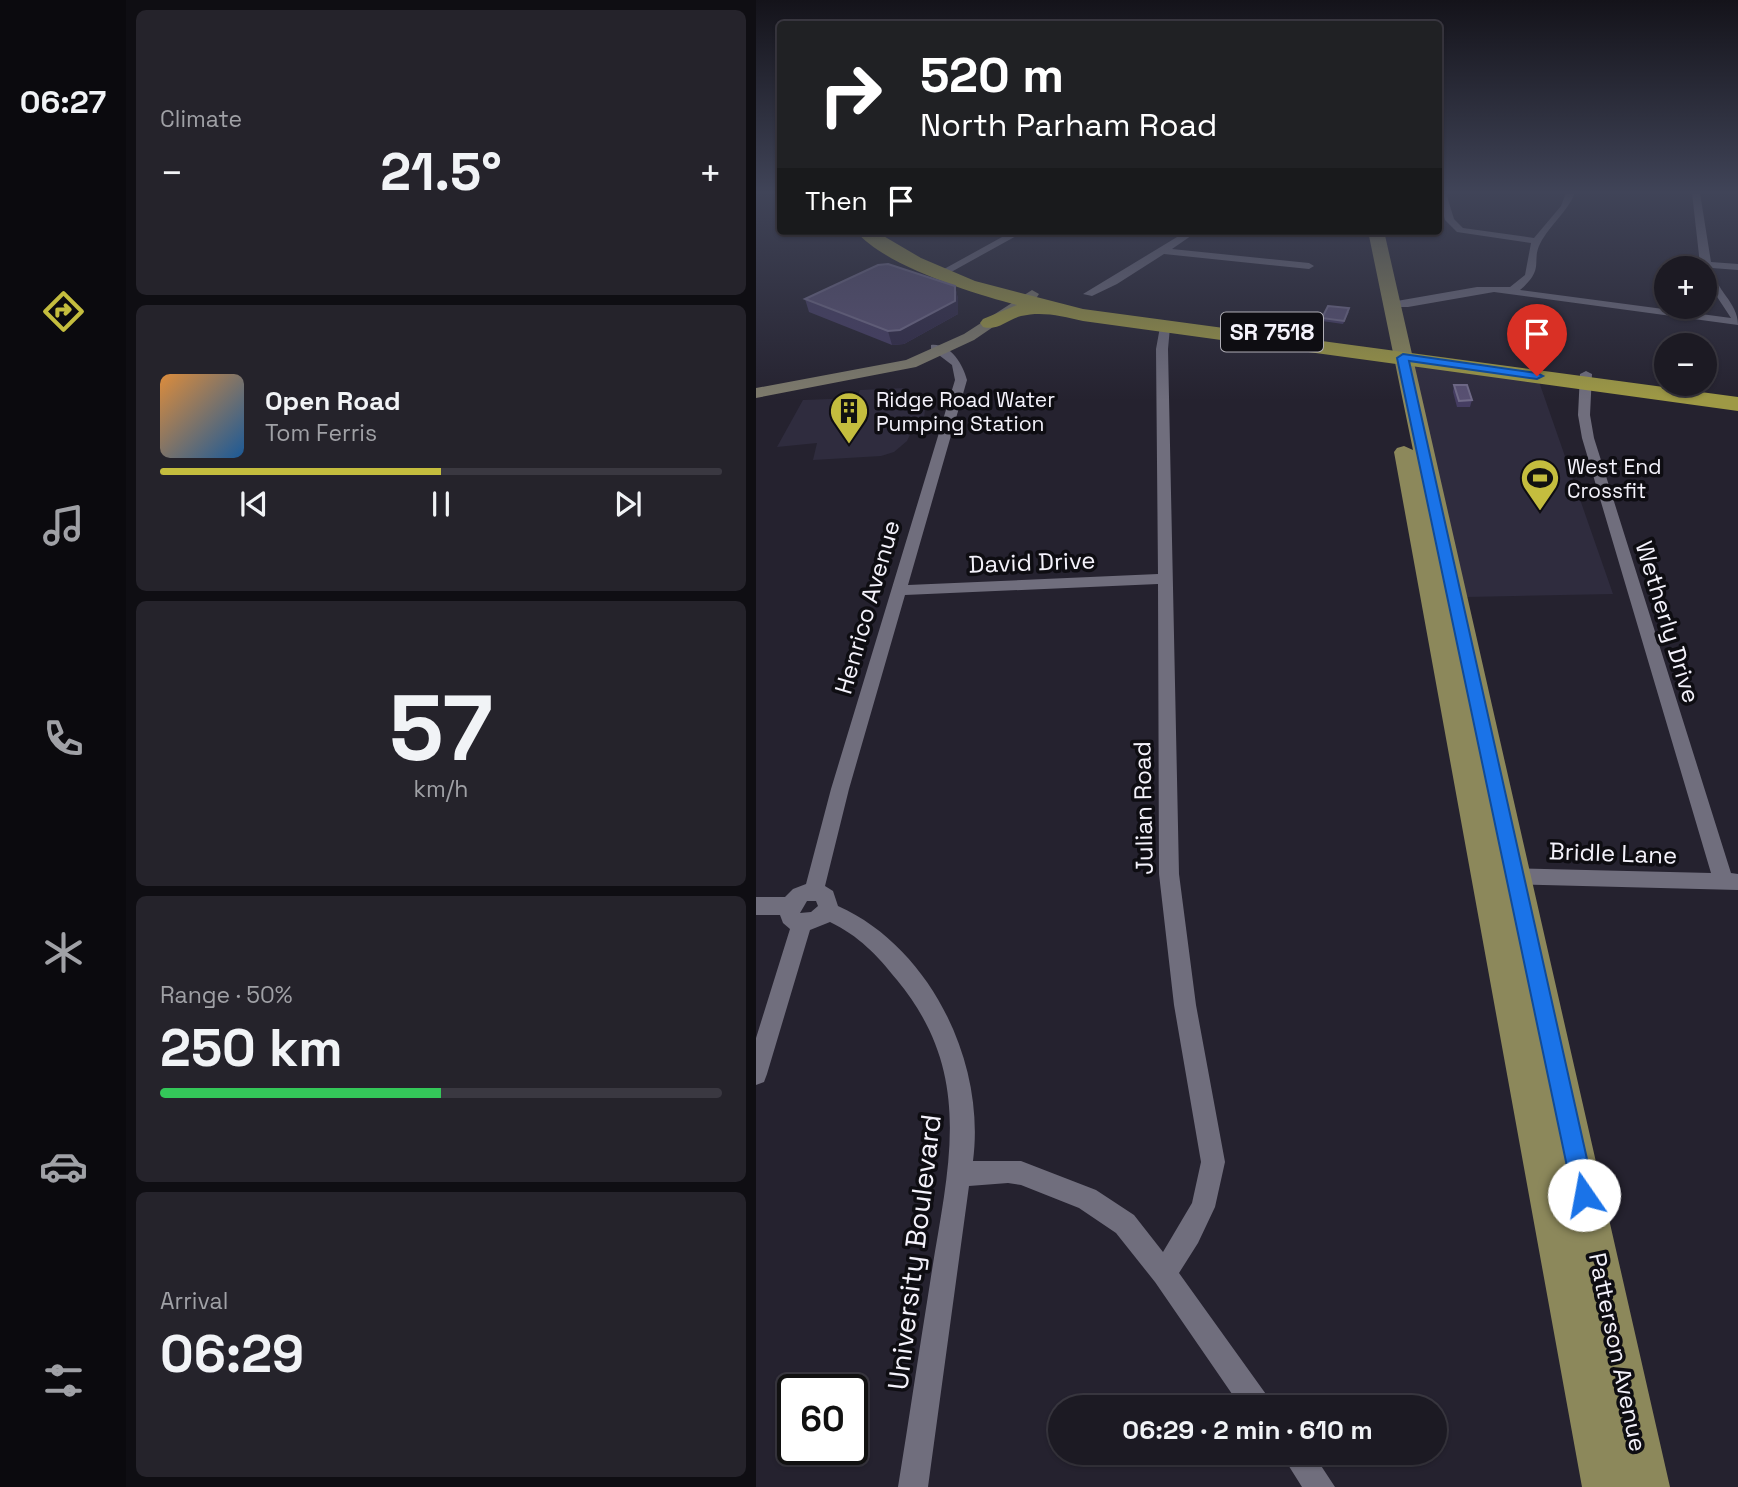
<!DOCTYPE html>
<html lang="en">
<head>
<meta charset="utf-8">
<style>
	body { margin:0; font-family:"Space Grotesk",sans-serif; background:#25232b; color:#f1f3f6; height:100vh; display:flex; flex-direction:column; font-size:26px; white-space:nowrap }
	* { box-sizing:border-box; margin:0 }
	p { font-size:23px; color:#a0a1a6 }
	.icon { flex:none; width:38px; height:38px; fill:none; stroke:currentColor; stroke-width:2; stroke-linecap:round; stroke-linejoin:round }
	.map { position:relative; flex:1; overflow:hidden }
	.details { display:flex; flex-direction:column; gap:10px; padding:10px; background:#0f0e13; width:630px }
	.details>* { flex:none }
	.top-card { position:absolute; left:21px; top:21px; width:665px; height:214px; border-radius:7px; box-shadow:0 2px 5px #0004,0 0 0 2px #3a3841; background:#202124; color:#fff; overflow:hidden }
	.fabs { position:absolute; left:898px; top:256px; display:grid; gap:14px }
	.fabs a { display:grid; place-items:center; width:63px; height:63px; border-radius:50%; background:#1c1a23; box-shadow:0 2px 5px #0004,0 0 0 2px #3a3841; font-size:35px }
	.speed { position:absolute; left:21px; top:1374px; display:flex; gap:14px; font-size:35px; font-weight:700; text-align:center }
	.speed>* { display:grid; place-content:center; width:91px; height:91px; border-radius:50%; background:#1c1a23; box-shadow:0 2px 5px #0004,0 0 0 2px #3a3841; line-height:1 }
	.speed .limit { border:4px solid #111; border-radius:10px; background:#fff; color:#111 }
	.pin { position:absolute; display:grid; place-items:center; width:60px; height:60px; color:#fff; margin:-72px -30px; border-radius:50% 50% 50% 0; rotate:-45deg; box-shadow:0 0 7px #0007 }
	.pin .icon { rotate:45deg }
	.me { position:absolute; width:77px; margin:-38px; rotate:348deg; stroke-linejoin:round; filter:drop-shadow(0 0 5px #0008) }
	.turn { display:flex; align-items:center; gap:24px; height:147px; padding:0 28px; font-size:32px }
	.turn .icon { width:91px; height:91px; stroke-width:2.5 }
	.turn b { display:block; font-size:49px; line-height:60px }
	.then { display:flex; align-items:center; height:66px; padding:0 28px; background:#0003; gap:14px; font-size:26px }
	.big { font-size:52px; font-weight:700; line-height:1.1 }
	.details .card { flex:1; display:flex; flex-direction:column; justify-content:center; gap:10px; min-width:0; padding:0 24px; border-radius:10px; background:#25232b }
	.details .dial { align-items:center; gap:0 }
	.dial b { font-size:91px; line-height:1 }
	.song { display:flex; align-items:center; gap:21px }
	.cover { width:84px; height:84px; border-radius:10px; background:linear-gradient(135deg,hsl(30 70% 55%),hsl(210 70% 35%)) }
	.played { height:7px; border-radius:4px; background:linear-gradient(90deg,#c4bd3e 50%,#3a3841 50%) }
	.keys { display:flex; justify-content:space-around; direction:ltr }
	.heat { display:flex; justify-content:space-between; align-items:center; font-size:38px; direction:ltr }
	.charge { height:10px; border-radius:5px; background:linear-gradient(90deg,#34c759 50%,#3a3841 0) }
	.trip { position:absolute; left:292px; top:1395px; width:399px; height:70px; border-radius:35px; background:#1c1a23; box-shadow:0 2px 5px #0004,0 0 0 2px #3a3841; font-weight:700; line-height:70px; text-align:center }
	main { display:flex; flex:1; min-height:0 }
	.tab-bar { display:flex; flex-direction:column; width:126px; justify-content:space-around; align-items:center; background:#0b0a0e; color:#a0a1a6 }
	.tab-bar .icon { width:49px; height:49px }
	.tab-bar .active { color:#c4bd3e }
	.tab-bar b { font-size:32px; color:#f1f3f6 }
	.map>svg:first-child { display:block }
</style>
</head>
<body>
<main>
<nav class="tab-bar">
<b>06:27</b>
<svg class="icon active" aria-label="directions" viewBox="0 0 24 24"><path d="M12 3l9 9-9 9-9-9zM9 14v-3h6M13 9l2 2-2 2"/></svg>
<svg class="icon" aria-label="music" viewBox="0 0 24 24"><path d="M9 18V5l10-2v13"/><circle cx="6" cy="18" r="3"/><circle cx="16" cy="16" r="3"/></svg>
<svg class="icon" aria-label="phone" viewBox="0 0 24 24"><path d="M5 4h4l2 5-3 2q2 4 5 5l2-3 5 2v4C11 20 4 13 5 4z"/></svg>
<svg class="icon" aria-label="climate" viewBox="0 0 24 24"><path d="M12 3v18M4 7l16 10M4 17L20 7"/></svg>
<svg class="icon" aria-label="car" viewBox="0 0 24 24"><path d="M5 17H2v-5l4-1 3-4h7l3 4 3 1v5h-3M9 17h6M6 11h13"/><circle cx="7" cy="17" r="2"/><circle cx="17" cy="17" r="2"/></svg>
<svg class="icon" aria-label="filters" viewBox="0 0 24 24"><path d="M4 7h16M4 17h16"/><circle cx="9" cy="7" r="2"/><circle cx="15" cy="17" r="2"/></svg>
</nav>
<section class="details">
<div class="card"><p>Climate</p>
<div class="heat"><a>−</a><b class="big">21.5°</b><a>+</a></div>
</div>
<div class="card">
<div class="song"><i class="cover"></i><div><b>Open Road</b><p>Tom Ferris</p></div></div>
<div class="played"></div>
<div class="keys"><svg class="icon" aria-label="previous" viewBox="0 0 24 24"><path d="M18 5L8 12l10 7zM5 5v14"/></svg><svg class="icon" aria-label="pause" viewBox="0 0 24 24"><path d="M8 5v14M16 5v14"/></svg><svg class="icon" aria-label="next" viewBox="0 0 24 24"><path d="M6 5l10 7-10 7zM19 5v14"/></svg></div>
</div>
<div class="card dial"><b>57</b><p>km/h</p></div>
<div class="card"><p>Range · 50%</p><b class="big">250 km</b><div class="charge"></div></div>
<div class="card"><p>Arrival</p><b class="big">06:29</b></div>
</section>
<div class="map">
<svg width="982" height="1487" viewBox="0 0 982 1487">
	<rect width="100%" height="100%" fill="#25222f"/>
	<path fill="#2f2c3e" d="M 647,357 L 781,376 L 857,594 L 711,597 Z
		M 149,388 L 146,399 L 140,400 L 169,410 L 168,418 L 161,420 L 151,441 L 138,452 L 125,456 L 57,460 L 61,443 L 21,447 L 47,400 L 101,398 L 104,390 Z"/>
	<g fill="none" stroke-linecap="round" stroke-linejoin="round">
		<path fill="#706e7d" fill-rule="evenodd" d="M 682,193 L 690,193 L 698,219 L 707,228 L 778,238 L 805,206 L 810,193 L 819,193 C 811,212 796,223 786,240 C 773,262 791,267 764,290 L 975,318 L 948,277 L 948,268 L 944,264 L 936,193 L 944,193 L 955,262 L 982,264 L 982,270 L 956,268 C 959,290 982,302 982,325 L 738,292 L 652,307 L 631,307 L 631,303 L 635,302 L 721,287 L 754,287 L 769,275 L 775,243 L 701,232 L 689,220 Z
			M 257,231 L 269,231 L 188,276 L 179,274 Z
			M 431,231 L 442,231 L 416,249 L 553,263 L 558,266 L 553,269 L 408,254 L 361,284 L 336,296 L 327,294 Z
			M 409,324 L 414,327 L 412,349 L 423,874 L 440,1005 L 469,1162 L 459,1207 L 442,1243 L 423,1273 L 512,1397 L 516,1407 L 485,1407 L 399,1282 L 360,1233 L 323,1208 L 265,1185 L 252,1183 L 213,1186 L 172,1487 L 142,1487 C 153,1419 163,1351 174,1283 C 191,1170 221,1077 141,980 C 121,955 103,936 74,922 L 54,930 L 11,1074 L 8,1082 L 0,1085 L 0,1038 L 34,929 L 27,923 L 24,915 L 0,915 L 0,897 L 29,897 L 37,889 L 50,884 L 75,789 L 199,380 L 196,365 L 175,349 L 175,345 C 194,343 207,364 211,380 L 152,585 L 402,574 L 400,349 L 404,327 ZM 402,584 L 403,874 L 418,1005 L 445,1162 L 436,1203 L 407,1252 L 378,1215 L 340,1190 L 265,1161 L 217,1161 C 230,1062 174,947 82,906 L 77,891 L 69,886 L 93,789 L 149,595 ZM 51,901 L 60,901 L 62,906 L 55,912 L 44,913 Z
			M 830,371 L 836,374 L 834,415 L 838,438 L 975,873 L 982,874 L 982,890 L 751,884 L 744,882 L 741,876 L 744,870 L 751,868 L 955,873 L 826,438 L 822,415 L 824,374 Z
			M 524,1452 L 556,1452 L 579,1487 L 546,1487 Z"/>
		<path fill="#7e7b6c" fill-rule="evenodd" d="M 276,290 L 283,294 L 281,297 L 218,340 L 160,367 L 0,398 L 0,388 L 150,360 L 208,334 Z"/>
		<path fill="#8c885b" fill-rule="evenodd" d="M 612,231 L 628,231 L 914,1487 L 826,1487 L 638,452 L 641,448 L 648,446 L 657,450 Z"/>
		<path fill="#9e9945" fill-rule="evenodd" d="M 100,231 L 119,231 L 165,258 L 219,281 L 327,309 L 982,397 L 982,411 L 327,321 C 306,316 286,311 265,316 C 251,320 242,331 227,327 L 224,323 L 227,319 L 261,305 C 218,294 127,265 100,231 Z"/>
	</g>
	<path fill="#453d62" d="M 199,286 L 202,299 L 202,314 L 148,344 L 136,345 L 53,312 L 49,299 Z
		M 593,312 L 587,324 L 566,321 L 566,318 Z
		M 698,385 L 716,400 L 714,407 L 701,407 L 697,392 Z"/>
	<path fill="#302a46" d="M 199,286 L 202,299 L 202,314 L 148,344 L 136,345 L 132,331 Z"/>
	<path fill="#585072" stroke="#706a88" stroke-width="2" d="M 132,264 L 199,286 L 199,301 L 144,330 L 132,331 L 49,299 L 122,265 Z
		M 572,306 L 593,308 L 588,321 L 566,318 Z
		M 698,385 L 711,385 L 716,400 L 703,401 Z"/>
	<linearGradient id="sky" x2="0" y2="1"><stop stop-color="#14131a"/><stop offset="0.48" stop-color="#404458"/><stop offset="1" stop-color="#404458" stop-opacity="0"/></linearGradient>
	<rect width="982" height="401" fill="url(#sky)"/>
	<path fill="#1a73e8" stroke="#114b97" stroke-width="2" d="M 647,354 L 781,373 L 787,376 L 781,379 L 653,361 L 839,1195 L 836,1203 L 828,1206 L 820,1203 L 817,1195 L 641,358 Z"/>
	<defs>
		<g id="building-pin" transform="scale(2.0125)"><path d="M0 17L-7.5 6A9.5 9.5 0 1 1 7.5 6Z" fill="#c4bd3e" stroke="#0e0d12"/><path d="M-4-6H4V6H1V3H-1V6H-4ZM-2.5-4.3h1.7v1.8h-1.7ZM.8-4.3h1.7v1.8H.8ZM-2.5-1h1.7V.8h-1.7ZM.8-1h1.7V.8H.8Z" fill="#111"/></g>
		<g id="stadium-pin" transform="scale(2.0125)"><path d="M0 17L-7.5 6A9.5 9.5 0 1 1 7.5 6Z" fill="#c4bd3e" stroke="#0e0d12"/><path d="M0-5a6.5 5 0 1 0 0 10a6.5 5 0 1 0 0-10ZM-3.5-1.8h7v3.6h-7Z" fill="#111"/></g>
	</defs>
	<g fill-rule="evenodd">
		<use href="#building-pin" x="93" y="411"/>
		<use href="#stadium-pin" x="784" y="478"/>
	</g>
	<g text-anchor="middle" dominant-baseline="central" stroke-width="7" stroke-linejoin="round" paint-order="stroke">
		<g font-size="21" fill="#f4f2fb" stroke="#0e0d12" text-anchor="start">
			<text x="120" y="399">Ridge Road Water<tspan x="120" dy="24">Pumping Station</tspan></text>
			<text x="811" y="466">West End<tspan x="811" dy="24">Crossfit</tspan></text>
		</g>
		<rect fill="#0e0d12" stroke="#afadb5" stroke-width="2" x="465" y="312.5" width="102" height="39" rx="5"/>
		<g font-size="23" font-weight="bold" fill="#f4f2fb">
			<text x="516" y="332">SR 7518</text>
		</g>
		<g font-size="24" fill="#f4f2fb" stroke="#0e0d12">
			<text transform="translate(276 562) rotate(-2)">David Drive</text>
			<text transform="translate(111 607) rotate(-74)">Henrico Avenue</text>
			<text transform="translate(912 622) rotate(73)">Wetherly Drive</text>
			<text transform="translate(387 808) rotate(-91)">Julian Road</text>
			<text transform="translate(857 853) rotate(2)">Bridle Lane</text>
			<text transform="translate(862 1352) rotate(78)">Patterson Avenue</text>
		</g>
		<g font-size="28" fill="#f4f2fb" stroke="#0e0d12">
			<text transform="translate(158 1252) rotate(-83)">University Boulevard</text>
		</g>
	</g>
</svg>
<div class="fabs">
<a>+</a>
<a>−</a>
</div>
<div class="speed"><div class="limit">60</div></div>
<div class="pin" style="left:781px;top:376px;background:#d93025"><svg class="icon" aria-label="arrive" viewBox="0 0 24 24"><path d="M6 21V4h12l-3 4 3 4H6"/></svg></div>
<svg class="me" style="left:828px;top:1195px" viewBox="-20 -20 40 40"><circle r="19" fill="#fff"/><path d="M0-13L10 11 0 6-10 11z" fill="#1a73e8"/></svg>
<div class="trip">06:29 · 2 min · 610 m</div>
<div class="top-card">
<div class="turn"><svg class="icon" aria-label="right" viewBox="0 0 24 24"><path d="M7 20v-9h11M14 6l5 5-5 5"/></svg><div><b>520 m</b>North Parham Road</div></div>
<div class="then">Then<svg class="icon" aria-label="arrive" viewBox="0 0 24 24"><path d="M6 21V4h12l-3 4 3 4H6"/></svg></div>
</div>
</div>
</main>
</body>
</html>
